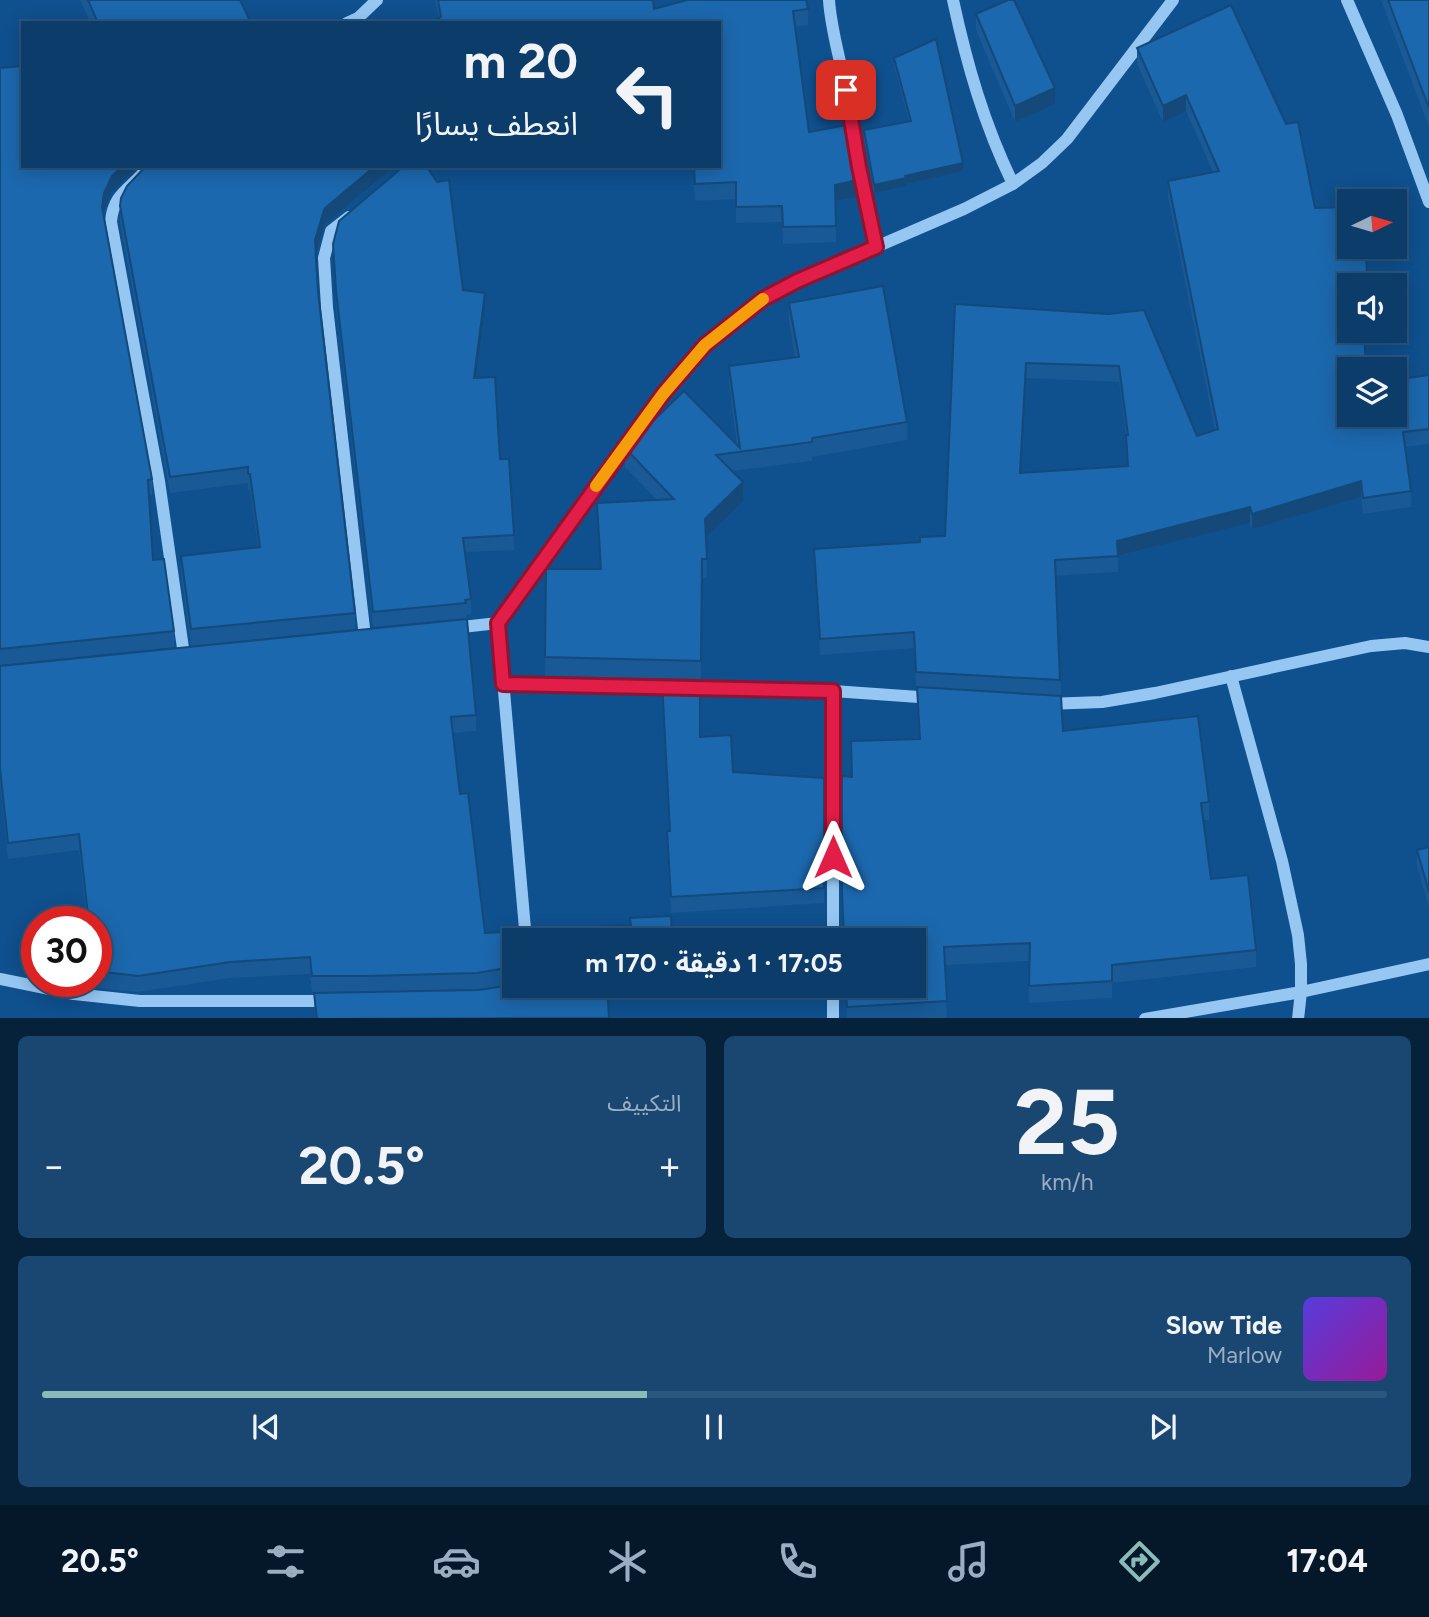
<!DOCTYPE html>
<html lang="ar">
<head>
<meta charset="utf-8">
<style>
	body { margin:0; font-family:Figtree,"Noto Sans Arabic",sans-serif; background:#194772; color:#f1f3f6; direction:rtl; height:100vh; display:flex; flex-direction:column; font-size:26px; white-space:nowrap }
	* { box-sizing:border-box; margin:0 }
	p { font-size:23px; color:#9aadc1 }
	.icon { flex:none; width:38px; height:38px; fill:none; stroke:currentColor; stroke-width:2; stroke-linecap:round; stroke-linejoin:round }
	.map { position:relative; height:1018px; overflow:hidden; direction:ltr }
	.side { display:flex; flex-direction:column; gap:18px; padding:18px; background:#06213a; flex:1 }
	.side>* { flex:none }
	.hud { position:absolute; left:21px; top:21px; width:700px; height:147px; border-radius:0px; box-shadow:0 4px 18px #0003,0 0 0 2px #2b567e; direction:rtl; background:#0b3c6a; color:#f1f3f6; overflow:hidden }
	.needle { width:46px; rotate:85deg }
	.fabs { position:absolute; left:1337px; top:189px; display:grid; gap:14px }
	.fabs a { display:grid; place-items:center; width:70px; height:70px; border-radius:0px; background:#0b3c6a; box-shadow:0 4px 18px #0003,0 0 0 2px #2b567e; font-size:35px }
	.speed { position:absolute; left:21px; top:906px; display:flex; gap:14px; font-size:35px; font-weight:700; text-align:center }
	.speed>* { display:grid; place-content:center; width:91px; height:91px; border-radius:50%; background:#0b3c6a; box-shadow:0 4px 18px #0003,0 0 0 2px #2b567e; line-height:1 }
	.speed .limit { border:10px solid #d22; background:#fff; color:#111 }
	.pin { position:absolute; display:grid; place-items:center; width:60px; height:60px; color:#fff; margin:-30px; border-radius:14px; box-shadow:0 4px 10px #0006 }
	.me { position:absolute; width:77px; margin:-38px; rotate:0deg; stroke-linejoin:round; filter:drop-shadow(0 0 5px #0008) }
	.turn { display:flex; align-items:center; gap:24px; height:147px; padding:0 28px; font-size:32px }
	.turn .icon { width:91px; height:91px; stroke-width:2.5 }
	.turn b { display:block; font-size:49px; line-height:60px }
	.big { font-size:52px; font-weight:700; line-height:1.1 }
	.side .tile { flex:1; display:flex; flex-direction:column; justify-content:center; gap:10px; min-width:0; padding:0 24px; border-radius:10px; background:#194772 }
	.side .dial { align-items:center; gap:0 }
	.dial b { font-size:91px; line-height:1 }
	.song { display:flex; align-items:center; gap:21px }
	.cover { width:84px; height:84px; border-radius:10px; background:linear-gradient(135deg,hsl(250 70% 55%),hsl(300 70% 35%)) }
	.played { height:7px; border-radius:4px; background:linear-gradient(90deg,#8bbbb9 45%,#2b567e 45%) }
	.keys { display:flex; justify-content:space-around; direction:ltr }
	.heat { display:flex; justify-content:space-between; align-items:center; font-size:38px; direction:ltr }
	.side .tiles { flex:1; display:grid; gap:18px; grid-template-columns:1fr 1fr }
	.tile:last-child { grid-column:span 2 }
	.trip { position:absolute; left:502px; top:928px; width:424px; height:70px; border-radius:0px; background:#0b3c6a; box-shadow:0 4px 18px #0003,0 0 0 2px #2b567e; font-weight:700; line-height:70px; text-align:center; direction:rtl }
	.dock { display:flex; height:112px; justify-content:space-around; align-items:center; background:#04182a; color:#9aadc1 }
	.dock .icon { width:49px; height:49px }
	.dock .active { color:#8bbbb9 }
	.dock b { font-size:32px; color:#f1f3f6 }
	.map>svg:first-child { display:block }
</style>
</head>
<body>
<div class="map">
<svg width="1429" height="1019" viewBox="0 0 1429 1019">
	<rect width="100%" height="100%" fill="#0f508e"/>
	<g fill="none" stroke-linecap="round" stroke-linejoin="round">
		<path stroke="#96c7f3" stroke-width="12" d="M 829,0 C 831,31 841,61 846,91 C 856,143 865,195 876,247
			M 953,0 C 967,65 984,124 1013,184
			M 1347,0 L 1397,115 L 1429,202
			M 347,23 L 358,18 L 377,0
			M 149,166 C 133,188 113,192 111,222 L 159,481 L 184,655
			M 349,217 L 331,231 L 324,258 L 327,307 L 365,637
			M 498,623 L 526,940
			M 453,628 L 498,623 L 663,394 L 705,345 L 763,299 L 797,281 L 964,209 L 1013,184 L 1042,163 L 1067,139 L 1173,0
			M 1231,676 L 1282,861 L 1298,935 L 1301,964 L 1301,992 L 1298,1019
			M 503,684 L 833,691 L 933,698
			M 1046,704 L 1102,702 L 1155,693 L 1371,646 L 1405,643 L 1429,647
			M 833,940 L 833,691
			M 0,979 L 74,994 L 140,1001 L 330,1001
			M 833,1019 L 833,985
			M 1145,1019 L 1301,992 L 1429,964"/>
	</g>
	<path fill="#185996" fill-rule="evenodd" d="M 80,0 L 240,0 L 251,23 L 91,23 Z
		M 435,0 L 653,0 L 654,9 L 808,9 L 808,25 L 795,27 L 809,132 L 857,197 L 836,201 L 836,242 L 783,244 L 782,222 L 736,223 L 736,199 L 695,201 L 693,166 L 719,166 L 719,23 L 439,18 Z
		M 1381,0 L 1429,0 L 1429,127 Z
		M 976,14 L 1055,104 L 1015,122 L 976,30 Z
		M 1137,48 L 1315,208 L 1367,275 L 1367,285 L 1349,285 L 1349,415 L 1429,375 L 1429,444 L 1405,447 L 1411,491 L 1411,507 L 1363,514 L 1361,497 L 1252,529 L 1250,523 L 1118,556 L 1118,572 L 1056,576 L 1063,731 L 1209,802 L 1209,820 L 1203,820 L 1211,879 L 1256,950 L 1256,967 L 1112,983 L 1112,998 L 1029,1003 L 1029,961 L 945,965 L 947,1019 L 847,1019 L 845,985 L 914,985 L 914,940 L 843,940 L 842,910 L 842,776 L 851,777 L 851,741 L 919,739 L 917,687 L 916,687 L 914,648 L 820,655 L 814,549 L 920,542 L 945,536 L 955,304 L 1108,314 L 1197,436 L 1215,430 L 1168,197 L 1168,181 L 1213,172 L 1186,111 L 1163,122 L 1137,64 ZM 1026,378 L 1119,382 L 1126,435 L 1127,466 L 1021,473 Z
		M 894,58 L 963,171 L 906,184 L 906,186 L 874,193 L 864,138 L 864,130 L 909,121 L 894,66 Z
		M 0,68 L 112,192 L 104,209 L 104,214 L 152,479 L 152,495 L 149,496 L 153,560 L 174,631 L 174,647 L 0,665 Z
		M 146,166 L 394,166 L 325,224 L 323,229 L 316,253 L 318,292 L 355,613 L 355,629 L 191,646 L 181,573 L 181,556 L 258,547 L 250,490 L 248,490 L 248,483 L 170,493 L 120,222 L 120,206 Z
		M 333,244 L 463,290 L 485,308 L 476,378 L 500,459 L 514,535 L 514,550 L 465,552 L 471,599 L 471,614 L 466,615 L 466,618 L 373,627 L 336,306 Z
		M 789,303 L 907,422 L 907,440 L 812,457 L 812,461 L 732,471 L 743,501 L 706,537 L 707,578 L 702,578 L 701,679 L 545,676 L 546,569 L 600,569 L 597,503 L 657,500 L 625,467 L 625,448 L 737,445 L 729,385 L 729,366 L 795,357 L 789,321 Z
		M 0,666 L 476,715 L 476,731 L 453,733 L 460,794 L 485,933 L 526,932 L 672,940 L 514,940 L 514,977 L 500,986 L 477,989 L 367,992 L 312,992 L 310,974 L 230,978 L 138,992 L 87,987 L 87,982 L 96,982 L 96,922 L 86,915 L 79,850 L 8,859 L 0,785 Z
		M 662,681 L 700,737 L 733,772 L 824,778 L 824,903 L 671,913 L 667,846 L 667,831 L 669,831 Z
		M 1429,847 L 1429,908 L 1417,866 L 1417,850 Z
		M 514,985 L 630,985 L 607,987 L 609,1019 L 315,1019 L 314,993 L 479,990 Z"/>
	<path fill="#14497a" d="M 1055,88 L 1055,104 L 1015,122 L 1015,106 Z
		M 1186,95 L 1186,111 L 1163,122 L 1163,106 Z
		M 963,163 L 963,171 L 906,184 L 906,186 L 874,193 L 874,185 L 905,176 Z
		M 122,166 L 137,166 L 112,192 L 104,209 L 102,223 L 102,207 L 104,193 L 112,176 Z
		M 375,166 L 394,166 L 325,224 L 323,229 L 315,256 L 315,240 L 323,213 L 325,208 Z
		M 857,180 L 857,197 L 835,201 L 835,185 Z
		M 485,293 L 485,308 L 474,393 L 474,378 Z
		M 1026,363 L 1026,378 L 1020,489 L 1020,473 Z
		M 1361,481 L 1361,497 L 1252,529 L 1252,514 Z
		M 743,482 L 743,501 L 705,538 L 705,519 Z
		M 1250,507 L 1250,523 L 1117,556 L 1117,541 Z
		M 513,961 L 513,977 L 500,986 L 500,969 Z"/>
	<path fill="#1c68ae" stroke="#14497a" stroke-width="2" fill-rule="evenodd" d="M 88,0 L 240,0 L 251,23 L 98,23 Z
		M 438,0 L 653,0 L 654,9 L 687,0 L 806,0 L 808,9 L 793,11 L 809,132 L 847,125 L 857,180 L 835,185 L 836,226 L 783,227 L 782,206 L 736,207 L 736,182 L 695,184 L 694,166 L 719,166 L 719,23 L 429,23 L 441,17 Z
		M 1008,0 L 1014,0 L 1055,88 L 1015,106 L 976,14 Z
		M 1388,0 L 1429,0 L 1429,108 Z
		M 1231,5 L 1286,124 L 1298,122 L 1315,208 L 1349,207 L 1349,247 L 1366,247 L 1367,275 L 1361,276 L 1361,285 L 1349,285 L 1349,331 L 1364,331 L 1366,369 L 1349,369 L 1349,415 L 1395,415 L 1395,380 L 1429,375 L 1429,429 L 1403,432 L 1411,491 L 1363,498 L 1361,481 L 1252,514 L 1250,507 L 1117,541 L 1118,556 L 1055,560 L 1060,680 L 916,672 L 914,632 L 820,639 L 814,549 L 920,542 L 920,537 L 945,536 L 955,304 L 1108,314 L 1144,310 L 1197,436 L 1218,429 L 1168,181 L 1219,171 L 1186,95 L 1163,106 L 1137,48 ZM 1026,363 L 1119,366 L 1128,435 L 1126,435 L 1128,466 L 1020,473 Z
		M 936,39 L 963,163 L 905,176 L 906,178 L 874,185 L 864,130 L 911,121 L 894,58 Z
		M 23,66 L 23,166 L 122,166 L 112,176 L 104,193 L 102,207 L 152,479 L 148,480 L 153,560 L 164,559 L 174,631 L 0,649 L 0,68 Z
		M 146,166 L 375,166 L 325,208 L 323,213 L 315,240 L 318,292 L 355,613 L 191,629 L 181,556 L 260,547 L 250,474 L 248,474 L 248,467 L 170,477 L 120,206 L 121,198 L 127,186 Z
		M 404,166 L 426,166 L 437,182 L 449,180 L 463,290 L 485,293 L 474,378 L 495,377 L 500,459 L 509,459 L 514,535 L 463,538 L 471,599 L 465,600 L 466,603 L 373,612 L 336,291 L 333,244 L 339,221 Z
		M 883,286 L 907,422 L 812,438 L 812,442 L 716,455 L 743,482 L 705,519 L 707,559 L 702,559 L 701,661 L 545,657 L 546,569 L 601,569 L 597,503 L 674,499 L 625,448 L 684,391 L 740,448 L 729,366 L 799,357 L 789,303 Z
		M 467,619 L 476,715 L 451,717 L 460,794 L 468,793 L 485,933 L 522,931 L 526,932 L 531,931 L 631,925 L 630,918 L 671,916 L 672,940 L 514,940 L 514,961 L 500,969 L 477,973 L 367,976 L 312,976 L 310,957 L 230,962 L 138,976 L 96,971 L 96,922 L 84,922 L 83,916 L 88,915 L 79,834 L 8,843 L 0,768 L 0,666 Z
		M 662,681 L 700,682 L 700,737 L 731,735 L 733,772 L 824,778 L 824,888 L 671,897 L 667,831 L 670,831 Z
		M 917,687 L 1061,696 L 1063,731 L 1198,716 L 1209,802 L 1201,803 L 1211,879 L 1248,875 L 1256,950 L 1112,965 L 1112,981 L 1029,986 L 1030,943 L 944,947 L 947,1001 L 847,1007 L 846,985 L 914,985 L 914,940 L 844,940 L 842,892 L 842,776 L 852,777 L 851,741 L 920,739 Z
		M 1429,847 L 1429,892 L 1417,850 Z
		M 514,980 L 514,985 L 607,985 L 609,1018 L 317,1019 L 314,993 L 479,990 L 505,986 Z"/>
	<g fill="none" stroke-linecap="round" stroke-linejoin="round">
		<g stroke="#92132f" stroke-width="18">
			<path id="route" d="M 833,857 L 833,691 L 503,684 L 498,623 L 663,394 L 705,345 L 763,299 L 797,281 L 876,247 L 859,167 L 846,90"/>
		</g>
		<use href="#route" stroke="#e11d48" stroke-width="12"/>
		<path stroke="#f59e0b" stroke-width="12" d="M 596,486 L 663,394 L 705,345 L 763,299"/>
	</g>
</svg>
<div class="fabs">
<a><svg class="needle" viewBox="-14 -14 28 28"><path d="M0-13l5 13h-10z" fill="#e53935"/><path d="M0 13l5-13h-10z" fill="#9aadc1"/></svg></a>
<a><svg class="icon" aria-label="sound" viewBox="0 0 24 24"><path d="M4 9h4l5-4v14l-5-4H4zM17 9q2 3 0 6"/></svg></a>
<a><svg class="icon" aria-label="layers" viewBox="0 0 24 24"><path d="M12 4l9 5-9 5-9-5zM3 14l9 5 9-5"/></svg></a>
</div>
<div class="speed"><div class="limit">30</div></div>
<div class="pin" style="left:846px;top:90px;background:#d93025"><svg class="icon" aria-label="arrive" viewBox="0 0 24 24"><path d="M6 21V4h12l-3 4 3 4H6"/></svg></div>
<svg class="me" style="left:833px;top:857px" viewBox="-20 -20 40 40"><path d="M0-17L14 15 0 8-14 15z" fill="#e11d48" stroke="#fff" stroke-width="4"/></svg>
<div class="trip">17:05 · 1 دقيقة · 170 m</div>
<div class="hud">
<div class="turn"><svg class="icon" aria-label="left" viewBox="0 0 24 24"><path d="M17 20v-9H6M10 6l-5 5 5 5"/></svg><div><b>20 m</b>انعطف يسارًا</div></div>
</div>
</div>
<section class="side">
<div class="tiles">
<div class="tile dial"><b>25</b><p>km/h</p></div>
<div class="tile"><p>التكييف</p>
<div class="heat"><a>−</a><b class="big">20.5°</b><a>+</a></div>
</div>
<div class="tile">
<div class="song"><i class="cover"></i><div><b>Slow Tide</b><p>Marlow</p></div></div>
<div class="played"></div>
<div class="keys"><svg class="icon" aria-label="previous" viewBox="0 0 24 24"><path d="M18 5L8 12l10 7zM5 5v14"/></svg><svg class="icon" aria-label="pause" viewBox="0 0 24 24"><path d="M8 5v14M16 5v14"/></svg><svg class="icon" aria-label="next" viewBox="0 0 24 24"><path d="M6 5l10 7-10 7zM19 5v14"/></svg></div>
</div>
</div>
</section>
<nav class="dock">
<b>17:04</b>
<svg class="icon active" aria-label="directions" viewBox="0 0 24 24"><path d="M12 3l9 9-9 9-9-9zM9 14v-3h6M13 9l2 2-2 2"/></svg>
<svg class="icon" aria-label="music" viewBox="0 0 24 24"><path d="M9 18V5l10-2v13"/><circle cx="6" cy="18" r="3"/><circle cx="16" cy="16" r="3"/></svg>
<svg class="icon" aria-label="phone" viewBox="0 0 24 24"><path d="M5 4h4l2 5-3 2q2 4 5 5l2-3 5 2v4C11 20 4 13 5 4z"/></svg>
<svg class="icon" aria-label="climate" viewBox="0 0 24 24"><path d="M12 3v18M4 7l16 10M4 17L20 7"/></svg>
<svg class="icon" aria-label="car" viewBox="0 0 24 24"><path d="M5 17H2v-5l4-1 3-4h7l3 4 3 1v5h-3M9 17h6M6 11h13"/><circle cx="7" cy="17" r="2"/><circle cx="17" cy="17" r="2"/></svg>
<svg class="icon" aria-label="filters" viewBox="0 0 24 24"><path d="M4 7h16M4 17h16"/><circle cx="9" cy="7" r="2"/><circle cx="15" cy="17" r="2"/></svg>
<b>20.5°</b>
</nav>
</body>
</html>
